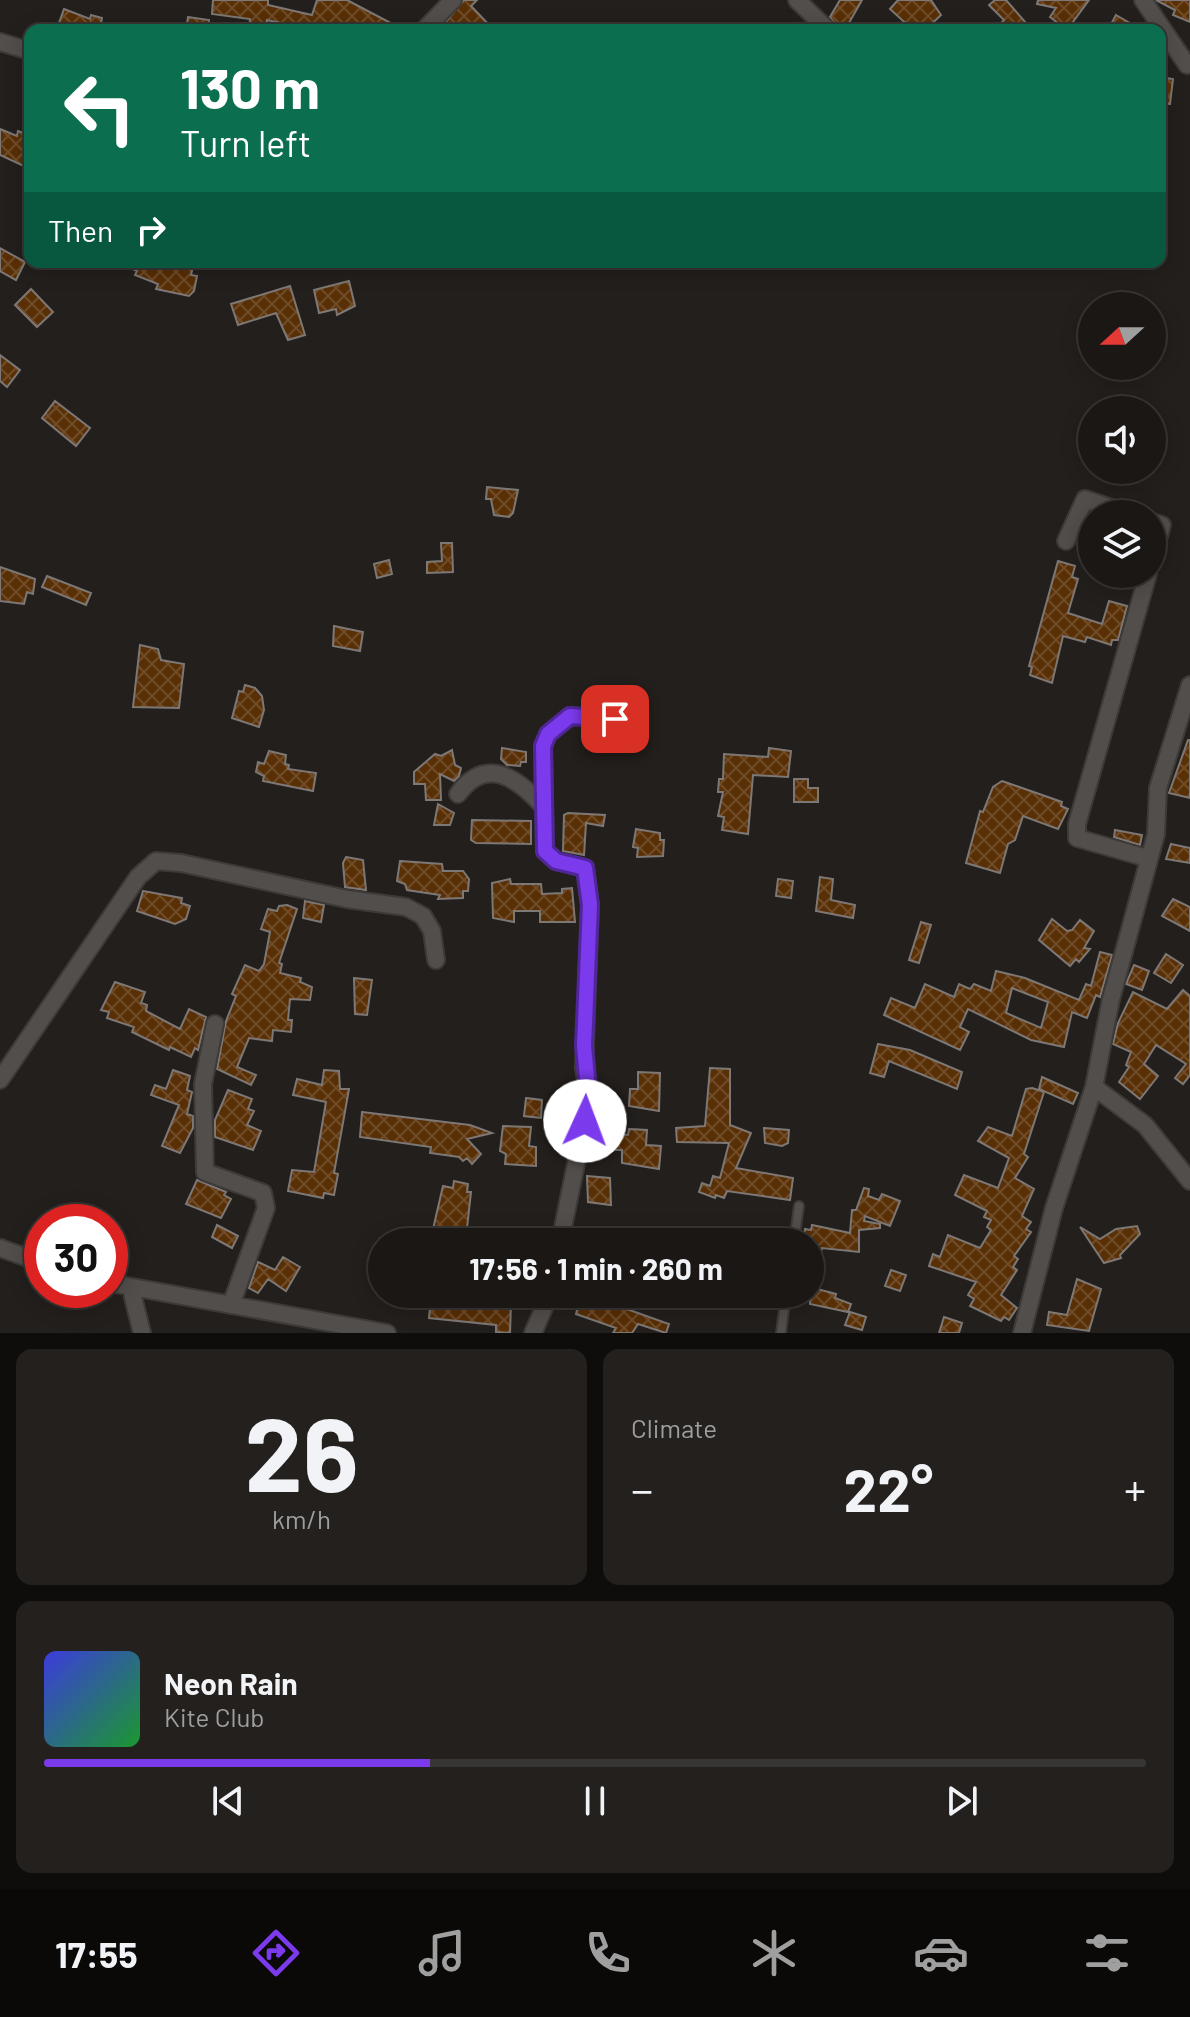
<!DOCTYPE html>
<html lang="en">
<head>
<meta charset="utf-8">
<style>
	body { margin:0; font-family:Barlow,sans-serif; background:#23201e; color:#f1f3f6; height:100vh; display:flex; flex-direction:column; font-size:30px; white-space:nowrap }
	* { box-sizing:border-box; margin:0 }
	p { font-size:26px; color:#9f9fa0 }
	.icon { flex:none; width:44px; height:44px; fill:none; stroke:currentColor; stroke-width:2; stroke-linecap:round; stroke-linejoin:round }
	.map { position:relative; height:1333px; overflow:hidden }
	.panel { display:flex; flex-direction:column; gap:16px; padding:16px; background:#0e0d0c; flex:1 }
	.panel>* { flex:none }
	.top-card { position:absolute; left:24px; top:24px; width:1142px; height:244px; border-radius:16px; box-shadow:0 4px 20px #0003,0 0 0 2px #383634; background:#0b6e4f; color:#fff; overflow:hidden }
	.needle { width:52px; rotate:249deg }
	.fabs { position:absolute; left:1078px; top:292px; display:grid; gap:16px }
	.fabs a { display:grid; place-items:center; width:88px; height:88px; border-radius:50%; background:#1a1715; box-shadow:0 4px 20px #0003,0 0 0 2px #383634; font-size:40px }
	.speed { position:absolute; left:24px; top:1204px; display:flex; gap:16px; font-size:40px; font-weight:700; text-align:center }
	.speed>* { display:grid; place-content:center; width:104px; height:104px; border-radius:50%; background:#1a1715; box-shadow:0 4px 20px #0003,0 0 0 2px #383634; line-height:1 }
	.speed .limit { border:12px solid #d22; background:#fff; color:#111 }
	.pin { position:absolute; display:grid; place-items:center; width:68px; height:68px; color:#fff; margin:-34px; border-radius:16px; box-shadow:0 4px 12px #0006 }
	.me { position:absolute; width:88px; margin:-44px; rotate:2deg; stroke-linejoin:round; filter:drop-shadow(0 0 6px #0008) }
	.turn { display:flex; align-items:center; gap:28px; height:168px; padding:0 24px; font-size:36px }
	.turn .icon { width:104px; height:104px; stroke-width:2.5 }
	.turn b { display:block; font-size:56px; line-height:68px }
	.then { display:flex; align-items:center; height:76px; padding:0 24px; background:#0003; gap:16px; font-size:30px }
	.big { font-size:60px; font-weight:700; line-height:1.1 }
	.panel .tile { flex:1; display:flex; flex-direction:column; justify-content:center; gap:12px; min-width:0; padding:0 28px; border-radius:16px; background:#23201e }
	.panel .dial { align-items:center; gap:0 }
	.dial b { font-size:104px; line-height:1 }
	.song { display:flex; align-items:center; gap:24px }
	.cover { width:96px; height:96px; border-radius:12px; background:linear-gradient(135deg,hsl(240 70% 55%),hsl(130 70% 35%)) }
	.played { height:8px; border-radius:4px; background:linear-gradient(90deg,#7c3aed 35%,#383634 35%) }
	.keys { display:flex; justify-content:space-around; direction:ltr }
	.heat { display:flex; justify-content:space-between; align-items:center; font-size:44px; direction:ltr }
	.panel .tiles { flex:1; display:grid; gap:16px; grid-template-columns:1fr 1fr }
	.tile:last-child { grid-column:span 2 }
	.trip { position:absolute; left:368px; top:1228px; width:456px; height:80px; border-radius:40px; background:#1a1715; box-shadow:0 4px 20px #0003,0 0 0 2px #383634; font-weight:700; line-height:80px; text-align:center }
	.menu { display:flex; height:128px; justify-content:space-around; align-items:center; background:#0a0908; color:#9f9fa0 }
	.menu .icon { width:56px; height:56px }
	.menu .selected { color:#7c3aed }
	.menu b { font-size:36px; color:#f1f3f6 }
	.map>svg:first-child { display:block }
</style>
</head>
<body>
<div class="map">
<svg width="1190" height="1333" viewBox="0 0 1190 1333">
	<defs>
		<pattern id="building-cross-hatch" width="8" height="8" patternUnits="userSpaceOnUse" patternTransform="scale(2)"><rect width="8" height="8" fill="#592f05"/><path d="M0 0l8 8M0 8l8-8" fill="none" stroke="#704c29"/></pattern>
	</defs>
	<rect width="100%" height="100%" fill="#231f1c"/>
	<path fill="url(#building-cross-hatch)" stroke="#7d7875" stroke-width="2" fill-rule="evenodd" d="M 213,0 L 268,0 L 268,5 L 312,15 L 317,0 L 347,0 L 404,30 L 312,30 L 267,20 L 267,30 L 249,30 L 250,19 L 212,14 Z
		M 464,0 L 477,0 L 471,6 L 494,30 L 439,30 Z
		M 840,0 L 862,0 L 845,30 L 839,29 L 830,17 Z
		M 898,0 L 931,0 L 941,15 L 925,30 L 913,30 L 890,9 Z
		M 995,0 L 1006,0 L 1032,30 L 995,30 L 1004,20 L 989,5 Z
		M 1038,0 L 1089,0 L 1067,30 L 1050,17 L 1056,8 L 1037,4 Z
		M 1156,0 L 1190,0 L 1190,22 L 1173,15 L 1175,10 Z
		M 64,9 L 90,19 L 91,15 L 102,18 L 101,23 L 117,30 L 78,30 L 59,23 Z
		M 1116,15 L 1142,30 L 1108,30 Z
		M 188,17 L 209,20 L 208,30 L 186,30 Z
		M 1160,77 L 1173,79 L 1170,104 L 1160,102 Z
		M 0,129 L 17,136 L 18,131 L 30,135 L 30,169 L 0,155 Z
		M 0,248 L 25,262 L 16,280 L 0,271 Z
		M 118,262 L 194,262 L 191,275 L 197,276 L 194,291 L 189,296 L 156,289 L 158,284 L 135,275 L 137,271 Z
		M 349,281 L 355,306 L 337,315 L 336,309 L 319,313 L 314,290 Z
		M 290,286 L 305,335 L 288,340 L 276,313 L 238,325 L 231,304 Z
		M 31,289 L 53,312 L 37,327 L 15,305 Z
		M 0,355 L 20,370 L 7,387 L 0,381 Z
		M 55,401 L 90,428 L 76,446 L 42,418 Z
		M 487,487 L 518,490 L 513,513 L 509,517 L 494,515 L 491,499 L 486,499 Z
		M 441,543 L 452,543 L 453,572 L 427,573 L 427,562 L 442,561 Z
		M 389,560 L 392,574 L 377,578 L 374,564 Z
		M 1058,561 L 1075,566 L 1072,577 L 1078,579 L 1068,613 L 1102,624 L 1109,601 L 1127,606 L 1118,640 L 1112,640 L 1111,645 L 1087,637 L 1085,642 L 1063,636 L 1052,683 L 1030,675 L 1032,667 L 1029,666 Z
		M 0,567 L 35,579 L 33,594 L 27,592 L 24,604 L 0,601 Z
		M 47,576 L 91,593 L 86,605 L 42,587 Z
		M 334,626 L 363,632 L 360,651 L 333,646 Z
		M 140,645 L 158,649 L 161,660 L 184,664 L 179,708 L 133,707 Z
		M 245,685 L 255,688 L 262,696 L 264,710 L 259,727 L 232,718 L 239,691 L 243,692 Z
		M 1188,740 L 1190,740 L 1190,798 L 1169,793 Z
		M 502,748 L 526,752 L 526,762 L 521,762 L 520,766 L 507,765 L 501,759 Z
		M 769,748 L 791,751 L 788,777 L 753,775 L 748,834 L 722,830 L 724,817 L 718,816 L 723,792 L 718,792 L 719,779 L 723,779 L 724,754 L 768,757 Z
		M 452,750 L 455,765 L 461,768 L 459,776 L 454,781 L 440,774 L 441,800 L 426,800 L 425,784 L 414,784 L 414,772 L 435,754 L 441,756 Z
		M 269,751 L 286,755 L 285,764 L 289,765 L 288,769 L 316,773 L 313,791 L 263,781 L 264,776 L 256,772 L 258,762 L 264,764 Z
		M 794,779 L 808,779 L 808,788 L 818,788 L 818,802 L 794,802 Z
		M 1002,781 L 1062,802 L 1061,806 L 1068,809 L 1058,829 L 1023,816 L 1015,840 L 1008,844 L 1000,873 L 966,863 L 980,811 L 983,812 L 993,787 Z
		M 438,804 L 454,813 L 450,825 L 434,825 Z
		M 568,813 L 605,815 L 603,826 L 586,823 L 584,855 L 563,851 L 564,815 Z
		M 472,820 L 531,821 L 531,844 L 476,843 L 471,840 Z
		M 636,829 L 660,833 L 660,840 L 664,840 L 663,856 L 637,857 L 638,848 L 633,847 Z
		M 1115,830 L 1142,835 L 1140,845 L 1114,837 Z
		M 1171,844 L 1190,848 L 1190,863 L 1166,859 Z
		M 346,857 L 363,860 L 366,890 L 345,887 L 343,863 Z
		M 400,861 L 442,864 L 443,871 L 463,871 L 469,879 L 468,891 L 463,891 L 463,898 L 438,899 L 440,895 L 407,890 L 405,884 L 397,881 Z
		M 820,877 L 833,879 L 831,900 L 855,905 L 853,918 L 816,911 Z
		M 510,879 L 511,884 L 541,884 L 542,894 L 562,893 L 562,889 L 572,888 L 575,922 L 540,922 L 540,911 L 514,911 L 514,922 L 493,918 L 492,883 Z
		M 778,879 L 793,881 L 791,898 L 776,896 Z
		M 143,891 L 182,898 L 181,903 L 190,906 L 186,919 L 175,924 L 137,911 Z
		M 1173,899 L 1190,907 L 1190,931 L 1162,916 Z
		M 305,901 L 324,905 L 321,922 L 303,918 Z
		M 287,905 L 297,909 L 279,963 L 282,964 L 280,973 L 301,978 L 300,982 L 312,987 L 310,1000 L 290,999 L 288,1020 L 292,1020 L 291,1032 L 273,1030 L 272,1041 L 249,1038 L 237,1067 L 256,1075 L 251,1085 L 217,1069 L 226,1021 L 236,996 L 232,994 L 245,965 L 259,971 L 264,964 L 270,932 L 261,929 L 268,909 L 277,911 L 279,906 Z
		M 1052,919 L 1067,931 L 1072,930 L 1080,920 L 1094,931 L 1084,948 L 1090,949 L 1079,962 L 1076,959 L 1070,966 L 1039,940 Z
		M 921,922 L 931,925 L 919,963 L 909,960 Z
		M 1100,952 L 1112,955 L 1100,997 L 1096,995 L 1087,1018 L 1072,1012 L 1064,1047 L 1031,1040 L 968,1009 L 960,1027 L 969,1032 L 960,1050 L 884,1015 L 891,998 L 915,1008 L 925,984 L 954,997 L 959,984 L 970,989 L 974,984 L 991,991 L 996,971 L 1025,978 L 1079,1000 L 1086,984 L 1091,986 ZM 1012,988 L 1048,1002 L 1041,1028 L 1006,1013 Z
		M 1166,954 L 1183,965 L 1171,983 L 1154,973 Z
		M 1134,965 L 1149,971 L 1142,990 L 1126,984 Z
		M 354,978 L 372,980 L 367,1015 L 355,1014 Z
		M 115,982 L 145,992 L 141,1003 L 147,1005 L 146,1011 L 180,1029 L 189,1009 L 206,1017 L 198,1050 L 195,1048 L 191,1057 L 170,1047 L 169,1050 L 132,1032 L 134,1027 L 107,1018 L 109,1012 L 101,1010 Z
		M 1183,990 L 1190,996 L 1190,1075 L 1183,1084 L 1175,1078 L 1186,1064 L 1156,1045 L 1144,1064 L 1158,1076 L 1140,1099 L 1119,1082 L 1129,1067 L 1126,1065 L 1131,1052 L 1113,1044 L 1118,1023 L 1133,992 L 1167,1009 Z
		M 878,1044 L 910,1050 L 962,1072 L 957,1089 L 889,1061 L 884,1077 L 870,1073 Z
		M 710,1068 L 730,1069 L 730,1125 L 751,1133 L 736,1168 L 793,1178 L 790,1200 L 727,1191 L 724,1198 L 716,1195 L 715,1198 L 699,1192 L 702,1183 L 710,1186 L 713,1176 L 720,1178 L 729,1143 L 677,1142 L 676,1128 L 705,1126 Z
		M 173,1070 L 190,1076 L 187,1090 L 192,1092 L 187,1114 L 193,1116 L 193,1128 L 180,1153 L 162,1146 L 179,1105 L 151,1095 L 155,1085 L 166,1089 Z
		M 324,1070 L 339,1071 L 340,1089 L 349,1089 L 334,1173 L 338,1174 L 334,1195 L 324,1193 L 323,1198 L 288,1191 L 292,1170 L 314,1172 L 326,1102 L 293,1095 L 297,1079 L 322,1085 Z
		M 638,1072 L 660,1073 L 659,1111 L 629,1106 L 630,1089 L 638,1089 Z
		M 1042,1077 L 1078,1093 L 1073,1104 L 1039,1089 Z
		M 1032,1088 L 1044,1092 L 1024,1154 L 1028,1157 L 1015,1178 L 1034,1189 L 1022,1216 L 1031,1222 L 1026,1229 L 1031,1232 L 1014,1256 L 1018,1259 L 1013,1267 L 1017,1270 L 1001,1295 L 1017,1308 L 1009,1320 L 1004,1317 L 1001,1321 L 970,1306 L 974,1299 L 968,1295 L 976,1282 L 929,1266 L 933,1254 L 940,1257 L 948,1235 L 980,1248 L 991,1230 L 987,1227 L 991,1220 L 984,1217 L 987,1211 L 955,1195 L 964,1175 L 998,1188 L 1009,1158 L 978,1141 L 988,1127 L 1012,1136 L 1026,1089 Z
		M 228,1090 L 252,1099 L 248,1109 L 254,1111 L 247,1125 L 261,1131 L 253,1150 L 215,1137 L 215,1120 Z
		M 526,1098 L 542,1100 L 541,1118 L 524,1116 Z
		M 362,1112 L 470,1125 L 492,1133 L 467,1139 L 481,1154 L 472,1164 L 467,1158 L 463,1161 L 459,1157 L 430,1153 L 431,1147 L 360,1137 Z
		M 503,1126 L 531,1127 L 529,1146 L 536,1147 L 536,1166 L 505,1164 L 506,1154 L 500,1151 Z
		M 764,1128 L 789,1130 L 788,1143 L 782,1146 L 765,1143 Z
		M 629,1129 L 647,1130 L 646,1145 L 661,1146 L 659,1169 L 622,1163 L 622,1150 L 616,1150 L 617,1134 L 628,1135 Z
		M 587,1176 L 610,1178 L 611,1205 L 588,1202 Z
		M 197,1180 L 226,1192 L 224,1195 L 231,1199 L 221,1218 L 186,1204 Z
		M 454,1181 L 468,1184 L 467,1192 L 471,1192 L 466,1237 L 459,1236 L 458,1242 L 430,1242 L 443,1186 L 453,1188 Z
		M 864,1188 L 869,1189 L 868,1196 L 879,1200 L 882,1194 L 900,1201 L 890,1226 L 865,1216 L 864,1221 L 880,1224 L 880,1228 L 859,1230 L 859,1252 L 822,1248 L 821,1252 L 810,1250 L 810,1242 L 803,1242 L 805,1229 L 811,1230 L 812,1225 L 850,1233 L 852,1210 L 856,1210 Z
		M 217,1225 L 238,1236 L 232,1248 L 212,1237 Z
		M 1137,1226 L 1140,1234 L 1120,1255 L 1121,1258 L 1104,1263 L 1080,1227 L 1100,1239 L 1116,1229 Z
		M 283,1257 L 300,1267 L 286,1291 L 268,1279 L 258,1293 L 249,1288 L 258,1262 L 275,1270 Z
		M 891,1270 L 906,1275 L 900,1291 L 885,1286 Z
		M 1077,1279 L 1101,1289 L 1089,1331 L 1047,1325 L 1049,1312 L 1067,1315 Z
		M 810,1287 L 836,1294 L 835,1298 L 851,1304 L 848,1312 L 810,1304 Z
		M 443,1294 L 505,1294 L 504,1303 L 511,1303 L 510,1333 L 496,1332 L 496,1325 L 429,1318 L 430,1307 L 442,1304 Z
		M 581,1294 L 627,1294 L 624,1308 L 669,1324 L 666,1333 L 638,1324 L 632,1333 L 613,1333 L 616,1328 L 576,1314 Z
		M 850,1312 L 866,1317 L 862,1330 L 845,1325 Z
		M 944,1317 L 962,1323 L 959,1333 L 939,1333 Z"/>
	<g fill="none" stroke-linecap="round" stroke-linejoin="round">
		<g stroke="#3d3a38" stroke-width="12">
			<path id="service" d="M 794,1242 L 799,1206
				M 781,1333 L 786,1294"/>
		</g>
		<g stroke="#3d3a38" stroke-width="20">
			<path id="minor" d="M 797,0 L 828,30
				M 1143,0 L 1187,65
				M 424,30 L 453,0
				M 0,42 L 30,51
				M 1152,522 L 1162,525 L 1152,561
				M 1066,541 L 1085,499 L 1129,514
				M 458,794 C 487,754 519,780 543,806
				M 1147,858 L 1077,838 L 1077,824 L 1148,574
				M 215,1024 L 203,1084 L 205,1172 L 263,1193 L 266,1208 L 231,1305
				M 0,1080 L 138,877 L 156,861 L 181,863 L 347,899 L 406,907 L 423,916 L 432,931 L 436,960
				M 1094,1087 L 1145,1125 L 1190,1181
				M 560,1242 L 589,1100 L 584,1068 L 590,905 L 585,868 L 556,861 L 545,851 L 543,746 L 548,734 L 570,716 L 615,719
				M 0,1248 L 42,1263
				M 110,1283 L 387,1333
				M 131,1289 L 142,1333
				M 533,1333 L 550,1294
				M 1022,1333 L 1054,1208 L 1094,1087 L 1111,999 L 1156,834 L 1158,788 L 1190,685"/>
		</g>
		<use href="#service" stroke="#524e4b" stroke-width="8"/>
		<use href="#minor" stroke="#524e4b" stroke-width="16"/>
	</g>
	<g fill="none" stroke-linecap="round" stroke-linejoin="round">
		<g stroke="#51269a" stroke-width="20">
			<path id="route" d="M 585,1121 L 589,1100 L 584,1046 L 590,905 L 585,868 L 556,861 L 545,851 L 543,746 L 548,734 L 570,716 L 615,719"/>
		</g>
		<use href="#route" stroke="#7c3aed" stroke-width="14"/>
	</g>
</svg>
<div class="fabs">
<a><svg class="needle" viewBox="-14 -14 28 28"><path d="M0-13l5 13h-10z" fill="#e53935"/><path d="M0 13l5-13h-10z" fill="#9f9fa0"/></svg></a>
<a><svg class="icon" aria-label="sound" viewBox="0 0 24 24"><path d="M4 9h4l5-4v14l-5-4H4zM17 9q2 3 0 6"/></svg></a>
<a><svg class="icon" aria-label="layers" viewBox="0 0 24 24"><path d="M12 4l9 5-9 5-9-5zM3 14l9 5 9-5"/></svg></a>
</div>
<div class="speed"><div class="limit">30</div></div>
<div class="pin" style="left:615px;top:719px;background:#d93025"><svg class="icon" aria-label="arrive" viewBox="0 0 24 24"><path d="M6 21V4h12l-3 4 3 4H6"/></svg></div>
<svg class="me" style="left:585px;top:1121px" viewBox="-20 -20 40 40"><circle r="19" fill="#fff"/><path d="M0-13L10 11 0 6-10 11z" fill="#7c3aed"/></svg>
<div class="trip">17:56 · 1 min · 260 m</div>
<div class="top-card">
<div class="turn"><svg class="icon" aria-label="left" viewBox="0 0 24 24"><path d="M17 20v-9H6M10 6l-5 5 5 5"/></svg><div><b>130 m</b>Turn left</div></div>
<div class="then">Then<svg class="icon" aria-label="right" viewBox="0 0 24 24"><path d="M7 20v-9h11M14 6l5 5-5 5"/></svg></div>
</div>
</div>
<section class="panel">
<div class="tiles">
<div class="tile dial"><b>26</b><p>km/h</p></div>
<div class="tile"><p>Climate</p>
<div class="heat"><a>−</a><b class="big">22°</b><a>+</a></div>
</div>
<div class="tile">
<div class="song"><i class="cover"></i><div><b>Neon Rain</b><p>Kite Club</p></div></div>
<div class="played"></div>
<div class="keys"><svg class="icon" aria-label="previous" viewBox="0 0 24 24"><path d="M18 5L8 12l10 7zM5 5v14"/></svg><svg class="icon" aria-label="pause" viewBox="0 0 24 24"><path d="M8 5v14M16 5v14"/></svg><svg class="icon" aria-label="next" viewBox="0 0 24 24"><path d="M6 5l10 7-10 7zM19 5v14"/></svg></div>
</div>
</div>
</section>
<nav class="menu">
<b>17:55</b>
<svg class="icon selected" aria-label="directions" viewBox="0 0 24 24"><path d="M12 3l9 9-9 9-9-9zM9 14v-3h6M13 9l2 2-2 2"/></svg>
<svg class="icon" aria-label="music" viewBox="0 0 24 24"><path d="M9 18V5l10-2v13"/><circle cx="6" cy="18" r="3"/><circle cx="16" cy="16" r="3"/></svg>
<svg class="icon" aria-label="phone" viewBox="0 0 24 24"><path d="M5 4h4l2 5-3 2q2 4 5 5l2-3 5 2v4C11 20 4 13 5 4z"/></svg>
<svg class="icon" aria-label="climate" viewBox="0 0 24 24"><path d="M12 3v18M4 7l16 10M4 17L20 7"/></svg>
<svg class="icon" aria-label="car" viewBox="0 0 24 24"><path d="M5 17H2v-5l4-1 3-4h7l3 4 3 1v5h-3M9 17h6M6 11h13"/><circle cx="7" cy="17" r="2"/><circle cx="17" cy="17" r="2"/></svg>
<svg class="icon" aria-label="filters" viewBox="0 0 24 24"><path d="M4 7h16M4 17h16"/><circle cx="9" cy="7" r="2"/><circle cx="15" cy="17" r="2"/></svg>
</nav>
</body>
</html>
